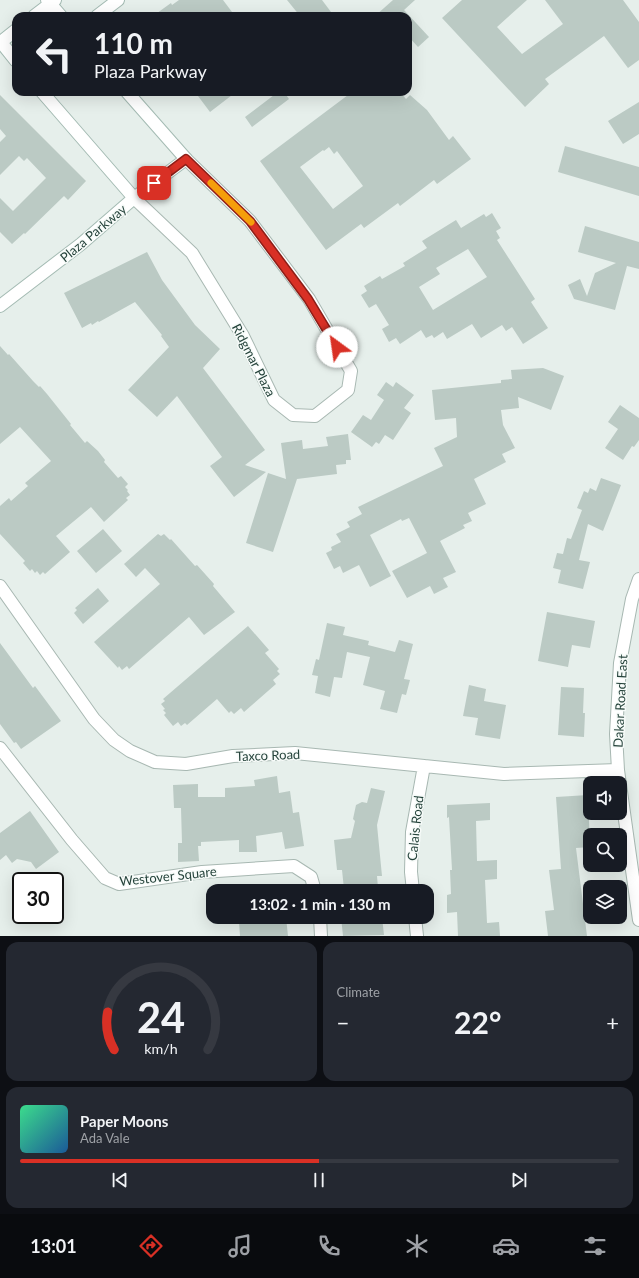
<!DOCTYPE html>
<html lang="en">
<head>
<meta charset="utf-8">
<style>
	body { margin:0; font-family:Lato,sans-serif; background:#242831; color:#f1f3f6; height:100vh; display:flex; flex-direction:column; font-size:15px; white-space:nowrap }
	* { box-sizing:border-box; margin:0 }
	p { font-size:13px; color:#9ea1a6 }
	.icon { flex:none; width:22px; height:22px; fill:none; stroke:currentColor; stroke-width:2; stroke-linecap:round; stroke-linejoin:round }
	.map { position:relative; height:936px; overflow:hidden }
	.side { display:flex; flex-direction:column; gap:6px; padding:6px; background:#0d0f14; flex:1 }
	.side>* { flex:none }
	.top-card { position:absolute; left:12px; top:12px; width:400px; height:84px; border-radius:12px; box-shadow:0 4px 16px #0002; background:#171b24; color:#f1f3f6; overflow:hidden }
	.tools { position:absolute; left:583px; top:776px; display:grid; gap:8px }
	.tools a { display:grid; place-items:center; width:44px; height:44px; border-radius:8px; background:#171b24; box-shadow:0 4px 16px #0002; font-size:20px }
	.speed { position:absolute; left:12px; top:872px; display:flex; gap:8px; font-size:20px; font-weight:700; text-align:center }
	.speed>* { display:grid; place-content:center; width:52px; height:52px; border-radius:50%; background:#171b24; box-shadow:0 4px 16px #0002; line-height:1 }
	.speed .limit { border:2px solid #111; border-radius:6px; background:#fff; color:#111 }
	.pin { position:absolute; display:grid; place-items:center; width:34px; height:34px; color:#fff; margin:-17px; border-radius:8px; box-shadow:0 2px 6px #0006 }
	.me { position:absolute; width:44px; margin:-22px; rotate:329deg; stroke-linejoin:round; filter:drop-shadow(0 0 3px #0008) }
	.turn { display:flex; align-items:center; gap:14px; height:84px; padding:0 16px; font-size:18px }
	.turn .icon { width:52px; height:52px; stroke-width:2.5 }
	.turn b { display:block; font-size:28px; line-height:34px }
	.big { font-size:30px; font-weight:700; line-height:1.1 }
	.side .tile { flex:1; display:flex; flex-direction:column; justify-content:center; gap:6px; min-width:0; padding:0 14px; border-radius:12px; background:#242831 }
	.side .dial { align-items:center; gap:0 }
	.dial svg { height:104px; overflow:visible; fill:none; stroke:#363941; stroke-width:7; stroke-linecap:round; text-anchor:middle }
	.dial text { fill:#f1f3f6; stroke:none }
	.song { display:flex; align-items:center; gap:12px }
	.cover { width:48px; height:48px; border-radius:6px; background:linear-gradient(135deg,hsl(150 70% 55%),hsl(210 70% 35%)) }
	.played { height:4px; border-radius:2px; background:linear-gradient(90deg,#d93025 50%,#363941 50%) }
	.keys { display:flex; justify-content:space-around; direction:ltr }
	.heat { display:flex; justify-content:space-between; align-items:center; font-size:22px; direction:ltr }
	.side .tiles { flex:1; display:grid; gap:6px; grid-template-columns:1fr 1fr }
	.tile:last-child { grid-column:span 2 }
	.trip { position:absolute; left:206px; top:884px; width:228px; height:40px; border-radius:12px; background:#171b24; box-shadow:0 4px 16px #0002; font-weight:700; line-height:40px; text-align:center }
	.menu { display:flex; height:64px; justify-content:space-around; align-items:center; background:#090b0e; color:#9ea1a6 }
	.menu .icon { width:28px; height:28px }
	.menu .current { color:#d93025 }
	.menu b { font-size:18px; color:#f1f3f6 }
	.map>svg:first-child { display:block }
</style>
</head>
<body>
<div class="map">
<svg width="639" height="936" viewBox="0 0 639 936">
	<rect width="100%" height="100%" fill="#e6efeb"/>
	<path fill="#bbcac4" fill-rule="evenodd" d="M 179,0 L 223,0 L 235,16 L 153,16 L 171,3 L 172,5 Z
		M 287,0 L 322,0 L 334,16 L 300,16 Z
		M 393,0 L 415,0 L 404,10 L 429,37 L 418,47 L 408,36 L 408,16 L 375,16 Z
		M 462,0 L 527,0 L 497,27 L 522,54 L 563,24 L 545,0 L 623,0 L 639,22 L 639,60 L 628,68 L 604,36 L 545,79 L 549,84 L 525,107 L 442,18 Z
		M 195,92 L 236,92 L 210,112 Z
		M 278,92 L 284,92 L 289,99 L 252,127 L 245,117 Z
		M 352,92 L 400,92 L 406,99 L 410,95 L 427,110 L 449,140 L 453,136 L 471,159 L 437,184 L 434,180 L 400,206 L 398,203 L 364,228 L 361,224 L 326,250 L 260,161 ZM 329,147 L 334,154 L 337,151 L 363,186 L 333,209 L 300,167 L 323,150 L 324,151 Z
		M 0,95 L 86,181 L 68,200 L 64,196 L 25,234 L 24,233 L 12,244 L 0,232 L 0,198 L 13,211 L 46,178 L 27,158 L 24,161 L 19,156 L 0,175 L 0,142 L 6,136 L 0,129 Z
		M 639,102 L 639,134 L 623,144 L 608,121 Z
		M 565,146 L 639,167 L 639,196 L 558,172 Z
		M 492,213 L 501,228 L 496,231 L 500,238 L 497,240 L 535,299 L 531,302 L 548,328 L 523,344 L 512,327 L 506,331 L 502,325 L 481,338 L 472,324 L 447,339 L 443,332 L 434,338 L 432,335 L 426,338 L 421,330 L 400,344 L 396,338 L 389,342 L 382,329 L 389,325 L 376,304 L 369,308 L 361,295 L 367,291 L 364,286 L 380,276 L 382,279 L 405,266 L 403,263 L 427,248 L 422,241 L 456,220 L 461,228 L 484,214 L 486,217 ZM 468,249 L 487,277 L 433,310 L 419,287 L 440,274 L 436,268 Z
		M 585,226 L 639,242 L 639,269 L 627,266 L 615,310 L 574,299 L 568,285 L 580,279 L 587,296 L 595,273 L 616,263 L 578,252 Z
		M 147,252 L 162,280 L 195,325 L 220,349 L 203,368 L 265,450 L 245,465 L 266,472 L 234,497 L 210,466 L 222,457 L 177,396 L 157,417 L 128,390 L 169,347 L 161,336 L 162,335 L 135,302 L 99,322 L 98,321 L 92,325 L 91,323 L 82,328 L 64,293 Z
		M 0,346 L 8,355 L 9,354 L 33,381 L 39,387 L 40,386 L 47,394 L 71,424 L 70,425 L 85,443 L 87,441 L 98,451 L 105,460 L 104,462 L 118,478 L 121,476 L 128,484 L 125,487 L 128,490 L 127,491 L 130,495 L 126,498 L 128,500 L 104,522 L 91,507 L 56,536 L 70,552 L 45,574 L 43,572 L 40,575 L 37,571 L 35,573 L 32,569 L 30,571 L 23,563 L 25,561 L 0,534 L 0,506 L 9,498 L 11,501 L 28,486 L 25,483 L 51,461 L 20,427 L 0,444 Z
		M 543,368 L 564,376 L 551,410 L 518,397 L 519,408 L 501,410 L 503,425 L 515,448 L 502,454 L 506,462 L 474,479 L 486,504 L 468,513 L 472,521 L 463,525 L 465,528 L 440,541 L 456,572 L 443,578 L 448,587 L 434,594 L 430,586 L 407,598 L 392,571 L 427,553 L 409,518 L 402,521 L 401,519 L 370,535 L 391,576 L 370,587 L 359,565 L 343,573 L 340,566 L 334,569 L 326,553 L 332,550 L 331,547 L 341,542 L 336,534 L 350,527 L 347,522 L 362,514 L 358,507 L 443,466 L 434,448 L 457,437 L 456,418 L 435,420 L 432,390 L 501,383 L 501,380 L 512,379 L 511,370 Z
		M 386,382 L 393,387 L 396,382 L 414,395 L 404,408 L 411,413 L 393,440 L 385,435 L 379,444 L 376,442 L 372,447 L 351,432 L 363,415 L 371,420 L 384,400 L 377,395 Z
		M 620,405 L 639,418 L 639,440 L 634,447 L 632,446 L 623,460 L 605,448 L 618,429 L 608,422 Z
		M 348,434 L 351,460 L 346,460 L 346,464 L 336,465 L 337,474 L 297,479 L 273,552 L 246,543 L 268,473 L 286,479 L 281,443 L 302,440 L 303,449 L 328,446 L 326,437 Z
		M 601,478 L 621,485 L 603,531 L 588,524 L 579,560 L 590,562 L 583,589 L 558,583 L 561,570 L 553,568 L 557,553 L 563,554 L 567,538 L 571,539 L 582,510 L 577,508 L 584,491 L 588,493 L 590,488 L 596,491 Z
		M 103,529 L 122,551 L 96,573 L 77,551 Z
		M 158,534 L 161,536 L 164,534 L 170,540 L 171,539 L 195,566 L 197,565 L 214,584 L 213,586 L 235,612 L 204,635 L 189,617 L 129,669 L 127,666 L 122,670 L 119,666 L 118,668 L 94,642 L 160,584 L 145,568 L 136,577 L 124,564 Z
		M 98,588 L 109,601 L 83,624 L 74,613 L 77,610 L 75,608 Z
		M 547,612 L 595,621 L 590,648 L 572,645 L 568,667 L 538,661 Z
		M 327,623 L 345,627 L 343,635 L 369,641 L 368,645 L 395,652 L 399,640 L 413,644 L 404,679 L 410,680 L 406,695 L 402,694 L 397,713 L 380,709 L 385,691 L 363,685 L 370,657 L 347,652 L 342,678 L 334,677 L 330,697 L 315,693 L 318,676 L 312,675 L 316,659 L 319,660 Z
		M 248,626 L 269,650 L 265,653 L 279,669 L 277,671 L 280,674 L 273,680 L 276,684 L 244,712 L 241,708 L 234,714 L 231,711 L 229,713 L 217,699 L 187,725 L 185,723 L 181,726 L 178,722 L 173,726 L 164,715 L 166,713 L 163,710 L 165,709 L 161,704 L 165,701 L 163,699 Z
		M 0,643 L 33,688 L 35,686 L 61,721 L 21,749 L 16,742 L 14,743 L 0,724 Z
		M 469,685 L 486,689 L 484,701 L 506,705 L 500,739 L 475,735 L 478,718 L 463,716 Z
		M 561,687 L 584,688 L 583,713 L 585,713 L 584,737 L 558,735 Z
		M 277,776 L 279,793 L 290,791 L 293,813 L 299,812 L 304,846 L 285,849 L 282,832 L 256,836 L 257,852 L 239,852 L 239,840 L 201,842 L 201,846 L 198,846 L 199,861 L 178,862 L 178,843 L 182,843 L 181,808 L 174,808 L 173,785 L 198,784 L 198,797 L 225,797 L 225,788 L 255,786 L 254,780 Z
		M 371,788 L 385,791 L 377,825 L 382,876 L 377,876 L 378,888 L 349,891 L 349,889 L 344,889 L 342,870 L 337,870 L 334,840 L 351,838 L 355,821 L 353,819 L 356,805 L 362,802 L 367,803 Z
		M 588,795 L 590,847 L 576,848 L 587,936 L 548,936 L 545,911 L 554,910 L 549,870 L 561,869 L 556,797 Z
		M 490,803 L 490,820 L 476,821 L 477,861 L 497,860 L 497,879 L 485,880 L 487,923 L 499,922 L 500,936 L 458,936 L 457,912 L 447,913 L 447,895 L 451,894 L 450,870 L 452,870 L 449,817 L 447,818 L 447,805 Z
		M 30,811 L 59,852 L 36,869 L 31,862 L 17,859 L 12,863 L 6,855 L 0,860 L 0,833 Z
		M 255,917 L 286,917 L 288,936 L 240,936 L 239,922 L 255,921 Z
		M 341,917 L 382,917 L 384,935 L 343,936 Z"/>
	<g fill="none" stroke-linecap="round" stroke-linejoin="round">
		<g stroke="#a8b8b2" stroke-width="14">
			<path id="street" d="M 134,198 L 192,253 L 243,336 L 274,400 L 293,415 L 315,416 L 348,390 L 351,371 L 309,299 L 250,221 L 186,159
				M 639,579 L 632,599 L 620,663 L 616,734 L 618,770 L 639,920
				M 0,586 L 94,719 L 114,740 L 130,751 L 155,762 L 186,764 L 233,756 L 295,753 L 504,774 L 618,770
				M 0,748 L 72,840 L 105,878 L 119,884 L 202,872 L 294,866 L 311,877 L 315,891
				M 413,891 L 411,872 L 412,832 L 424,766
				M 320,917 L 321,936
				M 415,917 L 417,936"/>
		</g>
		<g stroke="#a4bbb3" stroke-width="14">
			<path id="secondary" d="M 47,0 L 61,16
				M 34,16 L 55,0
				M 97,16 L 118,0
				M 0,41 L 16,61
				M 1,42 L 16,30
				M 42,92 L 134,198
				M 0,306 L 81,244 L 134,198 L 186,159 L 127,92"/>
		</g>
		<use href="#street" stroke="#fff" stroke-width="12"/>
		<use href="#secondary" stroke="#fff" stroke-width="12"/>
	</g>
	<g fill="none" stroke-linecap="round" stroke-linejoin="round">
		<g stroke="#8d1f18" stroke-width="10">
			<path id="route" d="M 154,183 L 186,159 L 250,221 L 308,299 L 337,347"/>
		</g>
		<use href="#route" stroke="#d93025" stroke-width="7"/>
		<path stroke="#f59e0b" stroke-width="7" d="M 211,183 L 251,222"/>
	</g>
	<g text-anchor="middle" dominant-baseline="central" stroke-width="3" stroke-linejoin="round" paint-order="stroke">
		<g font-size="13" fill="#24423a" stroke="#f7fbf9">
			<text transform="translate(93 233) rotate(-40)">Plaza Parkway</text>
			<text transform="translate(254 360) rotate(63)">Ridgmar Plaza</text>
			<text transform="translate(620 701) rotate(-87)">Dakar Road East</text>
			<text transform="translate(268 755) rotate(-2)">Taxco Road</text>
			<text transform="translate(415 828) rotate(-84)">Calais Road</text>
			<text transform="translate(168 876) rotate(-6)">Westover Square</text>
		</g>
	</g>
</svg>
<div class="tools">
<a><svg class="icon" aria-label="sound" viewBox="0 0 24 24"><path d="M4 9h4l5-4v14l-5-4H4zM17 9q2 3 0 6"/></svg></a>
<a><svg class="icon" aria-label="search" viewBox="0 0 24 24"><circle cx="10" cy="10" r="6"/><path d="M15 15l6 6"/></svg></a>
<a><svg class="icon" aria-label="layers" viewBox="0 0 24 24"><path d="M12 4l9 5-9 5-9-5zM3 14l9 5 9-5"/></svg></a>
</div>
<div class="speed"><div class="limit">30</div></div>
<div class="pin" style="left:154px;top:183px;background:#d93025"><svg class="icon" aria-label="arrive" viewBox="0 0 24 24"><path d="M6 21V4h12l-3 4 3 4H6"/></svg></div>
<svg class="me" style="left:337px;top:347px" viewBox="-20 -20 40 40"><circle r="19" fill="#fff"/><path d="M0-13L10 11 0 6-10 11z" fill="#d93025"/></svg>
<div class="trip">13:02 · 1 min · 130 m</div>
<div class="top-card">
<div class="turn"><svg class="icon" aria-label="left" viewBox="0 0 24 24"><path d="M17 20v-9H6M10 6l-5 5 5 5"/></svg><div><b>110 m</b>Plaza Parkway</div></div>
</div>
</div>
<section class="side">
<div class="tiles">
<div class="tile dial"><svg viewBox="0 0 100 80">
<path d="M14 69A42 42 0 1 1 86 69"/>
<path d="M14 69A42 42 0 0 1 9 40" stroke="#d93025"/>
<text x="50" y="56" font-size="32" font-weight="700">24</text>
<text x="50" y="72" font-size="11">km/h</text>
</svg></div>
<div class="tile"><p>Climate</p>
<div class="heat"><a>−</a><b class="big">22°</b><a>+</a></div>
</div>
<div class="tile">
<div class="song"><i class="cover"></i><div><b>Paper Moons</b><p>Ada Vale</p></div></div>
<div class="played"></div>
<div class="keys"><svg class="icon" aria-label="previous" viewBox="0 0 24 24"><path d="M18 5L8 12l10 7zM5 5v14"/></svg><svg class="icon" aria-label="pause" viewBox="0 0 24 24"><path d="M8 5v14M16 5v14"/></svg><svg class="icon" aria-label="next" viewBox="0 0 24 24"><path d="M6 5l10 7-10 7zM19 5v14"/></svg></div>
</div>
</div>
</section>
<nav class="menu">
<b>13:01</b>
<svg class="icon current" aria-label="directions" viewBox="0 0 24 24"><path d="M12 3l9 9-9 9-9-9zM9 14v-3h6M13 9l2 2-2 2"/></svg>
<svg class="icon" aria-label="music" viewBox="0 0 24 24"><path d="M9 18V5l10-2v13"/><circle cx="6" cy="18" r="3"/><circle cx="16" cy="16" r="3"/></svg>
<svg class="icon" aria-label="phone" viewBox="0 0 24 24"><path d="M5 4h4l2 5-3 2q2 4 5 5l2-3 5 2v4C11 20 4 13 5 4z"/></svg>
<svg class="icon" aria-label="climate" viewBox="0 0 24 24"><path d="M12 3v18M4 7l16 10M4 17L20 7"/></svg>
<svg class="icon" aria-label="car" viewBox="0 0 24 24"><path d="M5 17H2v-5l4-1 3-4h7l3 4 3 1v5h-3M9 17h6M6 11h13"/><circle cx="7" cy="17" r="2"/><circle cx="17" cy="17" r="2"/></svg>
<svg class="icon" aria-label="filters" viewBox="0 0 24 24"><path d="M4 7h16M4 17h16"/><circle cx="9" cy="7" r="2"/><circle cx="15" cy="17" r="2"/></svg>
</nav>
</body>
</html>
